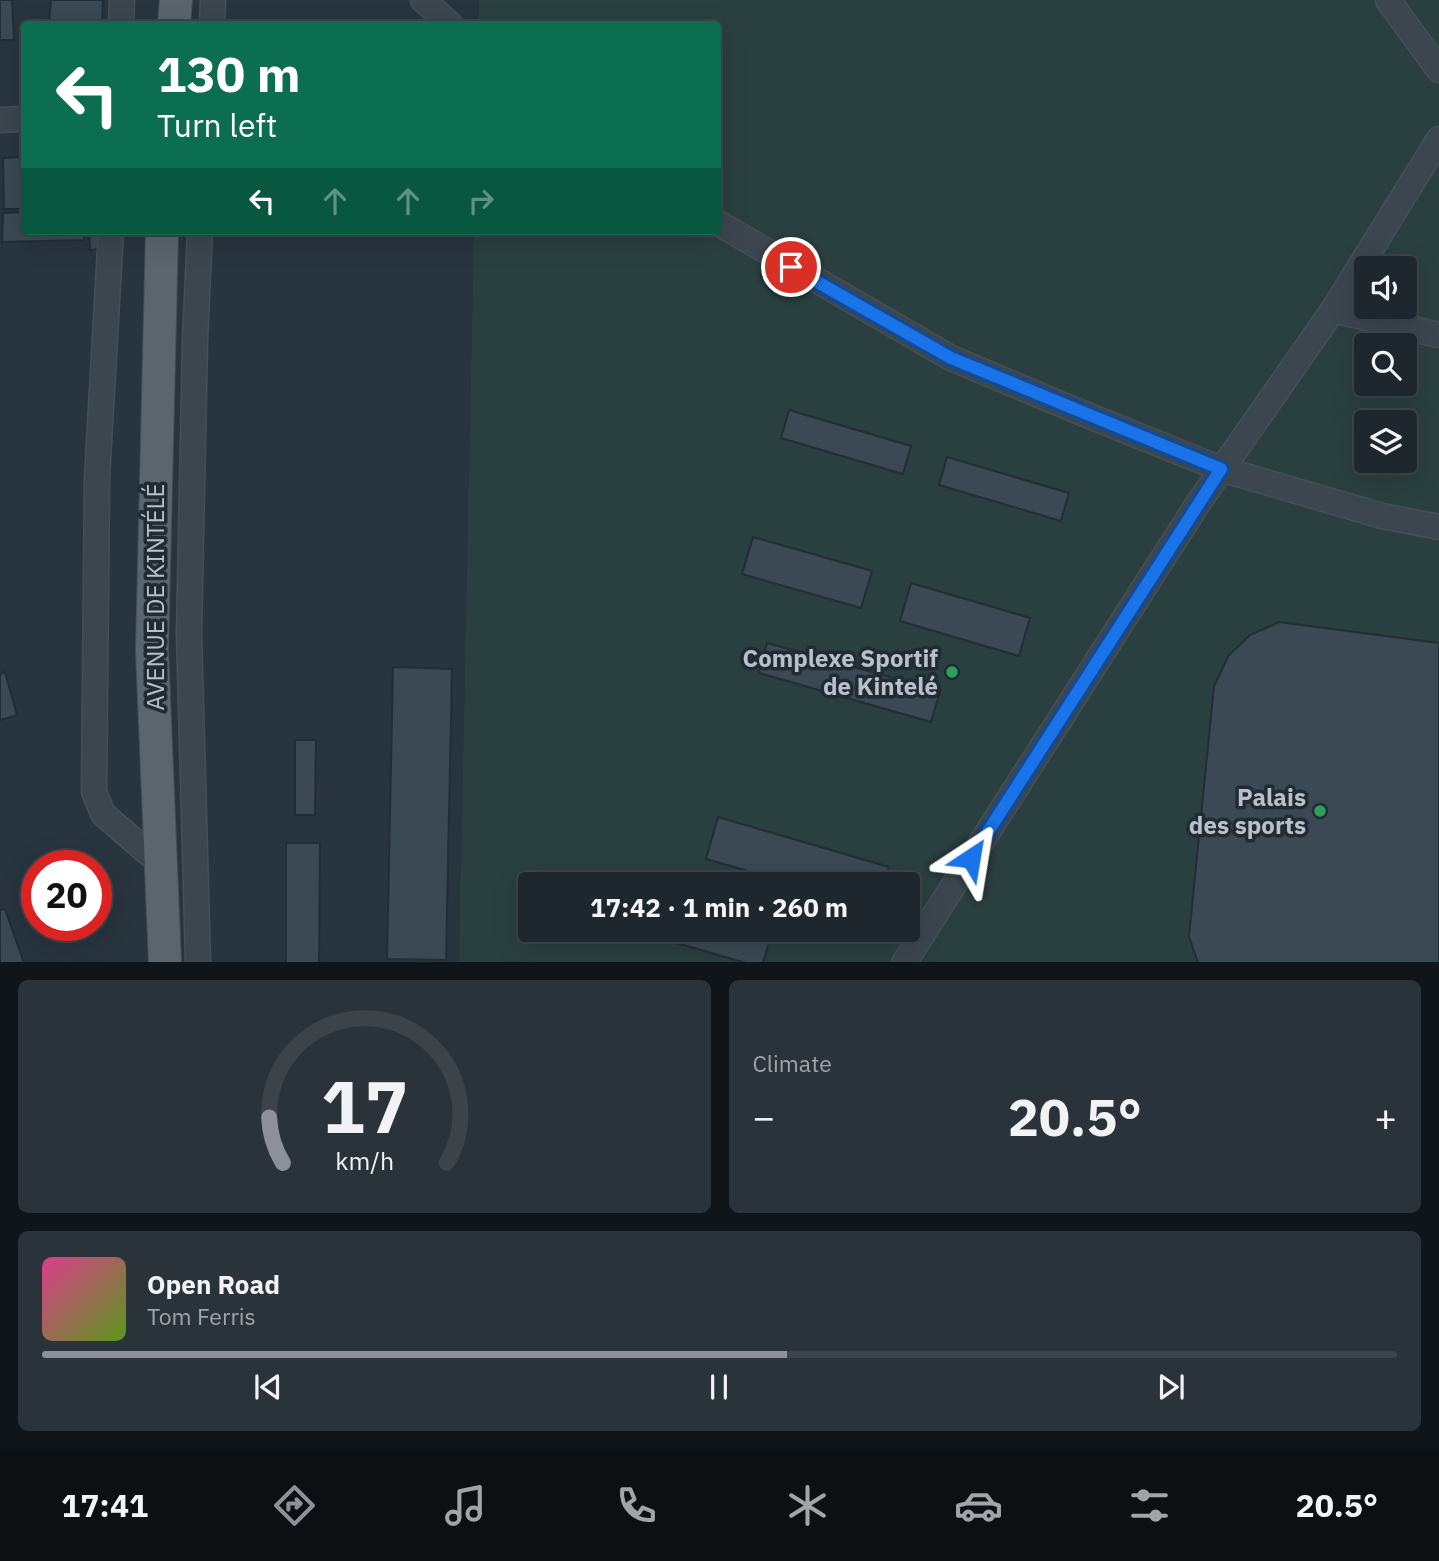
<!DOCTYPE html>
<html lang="en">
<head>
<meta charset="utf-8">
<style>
	body { margin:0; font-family:"IBM Plex Sans",sans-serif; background:#2b333a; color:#f1f3f6; height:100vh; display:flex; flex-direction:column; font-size:26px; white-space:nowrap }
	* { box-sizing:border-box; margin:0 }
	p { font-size:23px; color:#a1a5aa }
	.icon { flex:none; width:38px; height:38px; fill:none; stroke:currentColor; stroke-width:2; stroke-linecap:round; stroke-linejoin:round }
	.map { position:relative; height:962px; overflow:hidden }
	.sheet { display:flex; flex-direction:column; gap:18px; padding:18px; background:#101519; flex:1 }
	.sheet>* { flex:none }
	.hud { position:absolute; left:21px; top:21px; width:700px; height:214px; border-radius:7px; box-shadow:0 7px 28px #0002,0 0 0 2px #3c444a; background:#0b6e4f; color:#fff; overflow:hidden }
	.fabs { position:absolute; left:1354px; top:256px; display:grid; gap:14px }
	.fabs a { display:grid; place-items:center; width:63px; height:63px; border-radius:7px; background:#1e272e; box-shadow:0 7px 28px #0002,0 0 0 2px #3c444a; font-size:35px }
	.speed { position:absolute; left:21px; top:850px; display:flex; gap:14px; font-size:35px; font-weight:700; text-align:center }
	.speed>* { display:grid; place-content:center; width:91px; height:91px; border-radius:50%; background:#1e272e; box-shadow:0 7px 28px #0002,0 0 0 2px #3c444a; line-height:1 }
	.speed .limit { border:10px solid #d22; background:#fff; color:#111 }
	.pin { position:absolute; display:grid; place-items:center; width:60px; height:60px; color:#fff; margin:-30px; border:4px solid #fff; border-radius:50%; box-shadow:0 2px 7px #0007 }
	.me { position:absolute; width:77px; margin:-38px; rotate:33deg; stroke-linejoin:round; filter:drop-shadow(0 0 5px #0008) }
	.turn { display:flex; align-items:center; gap:24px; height:147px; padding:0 21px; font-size:32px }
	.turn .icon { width:91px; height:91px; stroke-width:2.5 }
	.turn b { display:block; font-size:49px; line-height:60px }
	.lanes { display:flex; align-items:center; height:66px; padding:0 21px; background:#0003; justify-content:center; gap:35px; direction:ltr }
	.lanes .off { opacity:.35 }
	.big { font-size:52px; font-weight:700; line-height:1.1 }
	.sheet .widget { flex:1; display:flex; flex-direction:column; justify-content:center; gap:10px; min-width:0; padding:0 24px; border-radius:10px; background:#2b333a }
	.sheet .dial { align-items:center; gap:0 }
	.dial svg { height:182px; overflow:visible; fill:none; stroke:#3c444a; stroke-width:7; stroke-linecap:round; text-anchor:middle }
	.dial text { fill:#f1f3f6; stroke:none }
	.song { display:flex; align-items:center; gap:21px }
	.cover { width:84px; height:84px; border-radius:10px; background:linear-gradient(135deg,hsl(330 70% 55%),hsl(90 70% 35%)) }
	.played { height:7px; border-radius:4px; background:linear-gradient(90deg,#8c9099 55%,#3c444a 55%) }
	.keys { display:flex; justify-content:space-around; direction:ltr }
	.heat { display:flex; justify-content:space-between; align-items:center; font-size:38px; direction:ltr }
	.sheet .tiles { flex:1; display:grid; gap:18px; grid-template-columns:1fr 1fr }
	.widget:last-child { grid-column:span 2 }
	.trip { position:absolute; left:518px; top:872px; width:402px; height:70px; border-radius:7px; background:#1e272e; box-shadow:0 7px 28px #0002,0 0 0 2px #3c444a; font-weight:700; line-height:70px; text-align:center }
	.tabs { display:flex; height:112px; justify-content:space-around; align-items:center; background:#0c1012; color:#a1a5aa }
	.tabs .icon { width:49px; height:49px }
	.tabs .on { color:#8c9099 }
	.tabs b { font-size:32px; color:#f1f3f6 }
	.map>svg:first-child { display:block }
</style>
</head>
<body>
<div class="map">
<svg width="1439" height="963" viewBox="0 0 1439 963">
	<rect width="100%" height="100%" fill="#28343e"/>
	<path fill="#2a3f3f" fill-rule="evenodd" d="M 479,0 L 1439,0 L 1439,962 L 459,963 L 474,231 L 718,231 L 718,24 L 479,24 ZM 1367,268 L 1405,268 L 1405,306 L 1367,306 ZM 1367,345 L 1405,345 L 1405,383 L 1367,383 ZM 1367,422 L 1405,422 L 1405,460 L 1367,460 ZM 530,884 L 908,884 L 908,929 L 530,929 Z"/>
	<path fill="#3b4954" stroke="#232d35" stroke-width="2" d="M 0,0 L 12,0 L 14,40 L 0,40 Z
		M 51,0 L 103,0 L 102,24 L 49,24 Z
		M 24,157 L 24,209 L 4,209 L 3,158 Z
		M 24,212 L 24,231 L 84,231 L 84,240 L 2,242 L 3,213 Z
		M 89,231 L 105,231 L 106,248 L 90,250 Z
		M 789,410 L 911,446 L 903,474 L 781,438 Z
		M 947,457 L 1069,493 L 1061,521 L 939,485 Z
		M 753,537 L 872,571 L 861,608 L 742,574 Z
		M 911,583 L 1030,618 L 1019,656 L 900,621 Z
		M 1279,622 L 1439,643 L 1439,963 L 1198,963 L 1189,936 L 1214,686 L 1229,655 L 1250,635 Z
		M 767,643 L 940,691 L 931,722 L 759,673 Z
		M 393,667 L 452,669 L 446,960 L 387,959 Z
		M 5,672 L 17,715 L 0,720 L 0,674 Z
		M 295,740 L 316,740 L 315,815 L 295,815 Z
		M 718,817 L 889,867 L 884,884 L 794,884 L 706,859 Z
		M 286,843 L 320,843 L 319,963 L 286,963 Z
		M 5,909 L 24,963 L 0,963 L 0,910 Z
		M 643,929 L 737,929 L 770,939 L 763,963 L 746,963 L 642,933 Z"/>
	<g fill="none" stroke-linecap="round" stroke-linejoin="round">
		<g stroke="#454f57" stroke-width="27">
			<path id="minor" d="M 423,0 L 450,24
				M 1388,0 L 1439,70
				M 121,24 L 122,0
				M 212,24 L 213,0
				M 0,120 L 24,119
				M 718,223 L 951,358 L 1082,413 L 1221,469 L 1382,516 L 1439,527
				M 111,231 L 97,478 L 94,792 L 103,814 L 161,864
				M 1333,310 L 1439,335
				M 198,963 L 189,634 L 195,340 L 200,231
				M 904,963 L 1197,505 L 1333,310 L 1439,139"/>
		</g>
		<g stroke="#454f57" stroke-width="34">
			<path id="major" d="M 174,24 L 176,0
				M 162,231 L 152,651 L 165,963"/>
		</g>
		<use href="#minor" stroke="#3c464e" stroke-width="24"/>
		<use href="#major" stroke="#5a656e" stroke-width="32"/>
	</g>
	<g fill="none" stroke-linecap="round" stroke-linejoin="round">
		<g stroke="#114b97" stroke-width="18">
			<path id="route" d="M 791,267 L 951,358 L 1221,469 L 971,858"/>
		</g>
		<use href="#route" stroke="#1a73e8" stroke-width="12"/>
	</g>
	<g fill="#2e9e5b" stroke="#212b33" stroke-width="2.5">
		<circle cx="952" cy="672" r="7"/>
		<circle cx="1320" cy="811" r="7"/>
	</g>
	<g text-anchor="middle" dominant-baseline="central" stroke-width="7" stroke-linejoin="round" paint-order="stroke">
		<g font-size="24" fill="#b8c1c9" stroke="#212b33">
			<text transform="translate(155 597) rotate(-90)">AVENUE DE KINTÉLÉ</text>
		</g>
		<g font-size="24" font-weight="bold" fill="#b8c1c9" stroke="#212b33" text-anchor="end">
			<text x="938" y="658">Complexe Sportif<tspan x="938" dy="28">de Kintelé</tspan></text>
			<text x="1306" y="797">Palais<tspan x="1306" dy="28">des sports</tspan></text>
		</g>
	</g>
</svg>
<div class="fabs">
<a><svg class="icon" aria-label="sound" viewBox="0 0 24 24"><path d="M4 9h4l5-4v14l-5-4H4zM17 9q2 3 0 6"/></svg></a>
<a><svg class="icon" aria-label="search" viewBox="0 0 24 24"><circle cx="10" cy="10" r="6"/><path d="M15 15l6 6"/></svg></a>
<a><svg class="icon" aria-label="layers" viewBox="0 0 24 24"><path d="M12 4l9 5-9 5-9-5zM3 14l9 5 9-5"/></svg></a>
</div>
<div class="speed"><div class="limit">20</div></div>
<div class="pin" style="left:791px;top:267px;background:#d93025"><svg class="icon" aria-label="arrive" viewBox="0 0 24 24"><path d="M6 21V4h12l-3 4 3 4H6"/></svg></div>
<svg class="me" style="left:971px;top:858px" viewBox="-20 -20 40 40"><path d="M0-17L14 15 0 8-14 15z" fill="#1a73e8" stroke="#fff" stroke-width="4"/></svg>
<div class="trip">17:42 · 1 min · 260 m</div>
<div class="hud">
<div class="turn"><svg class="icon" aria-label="left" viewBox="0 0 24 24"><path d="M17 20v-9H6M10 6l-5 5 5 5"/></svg><div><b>130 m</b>Turn left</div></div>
<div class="lanes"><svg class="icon" aria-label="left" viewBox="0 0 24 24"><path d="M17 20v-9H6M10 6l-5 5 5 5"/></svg><svg class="icon off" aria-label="ahead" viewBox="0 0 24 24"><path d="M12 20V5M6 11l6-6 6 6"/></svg><svg class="icon off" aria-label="ahead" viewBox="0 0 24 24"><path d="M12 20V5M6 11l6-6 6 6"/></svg><svg class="icon off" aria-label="right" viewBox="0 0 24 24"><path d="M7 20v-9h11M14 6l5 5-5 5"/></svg></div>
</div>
</div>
<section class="sheet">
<div class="tiles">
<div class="widget dial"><svg viewBox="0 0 100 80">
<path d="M14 69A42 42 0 1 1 86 69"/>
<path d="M14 69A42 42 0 0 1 8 49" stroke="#8c9099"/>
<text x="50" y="56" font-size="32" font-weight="700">17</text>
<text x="50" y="72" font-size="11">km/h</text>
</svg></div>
<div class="widget"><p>Climate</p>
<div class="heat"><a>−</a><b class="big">20.5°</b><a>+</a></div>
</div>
<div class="widget">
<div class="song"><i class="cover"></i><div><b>Open Road</b><p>Tom Ferris</p></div></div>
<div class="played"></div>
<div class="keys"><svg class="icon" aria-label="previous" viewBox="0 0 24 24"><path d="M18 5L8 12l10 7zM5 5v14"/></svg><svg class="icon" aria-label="pause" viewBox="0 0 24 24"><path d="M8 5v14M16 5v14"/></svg><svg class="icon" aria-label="next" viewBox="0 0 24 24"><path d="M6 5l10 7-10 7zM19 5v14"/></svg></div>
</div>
</div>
</section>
<nav class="tabs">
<b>17:41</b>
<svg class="icon on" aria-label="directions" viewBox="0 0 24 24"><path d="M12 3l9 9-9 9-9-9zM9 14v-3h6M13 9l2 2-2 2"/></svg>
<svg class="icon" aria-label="music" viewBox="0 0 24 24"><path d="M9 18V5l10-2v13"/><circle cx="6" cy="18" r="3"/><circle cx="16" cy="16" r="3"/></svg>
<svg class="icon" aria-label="phone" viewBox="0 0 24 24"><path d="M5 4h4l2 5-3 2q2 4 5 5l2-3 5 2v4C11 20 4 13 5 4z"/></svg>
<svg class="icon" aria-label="climate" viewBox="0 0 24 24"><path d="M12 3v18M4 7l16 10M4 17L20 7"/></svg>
<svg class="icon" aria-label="car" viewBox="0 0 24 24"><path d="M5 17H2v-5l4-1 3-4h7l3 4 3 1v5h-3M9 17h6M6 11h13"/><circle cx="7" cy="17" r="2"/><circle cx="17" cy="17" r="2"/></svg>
<svg class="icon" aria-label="filters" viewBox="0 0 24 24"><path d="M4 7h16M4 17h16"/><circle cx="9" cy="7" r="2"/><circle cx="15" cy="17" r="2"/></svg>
<b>20.5°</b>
</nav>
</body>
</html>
